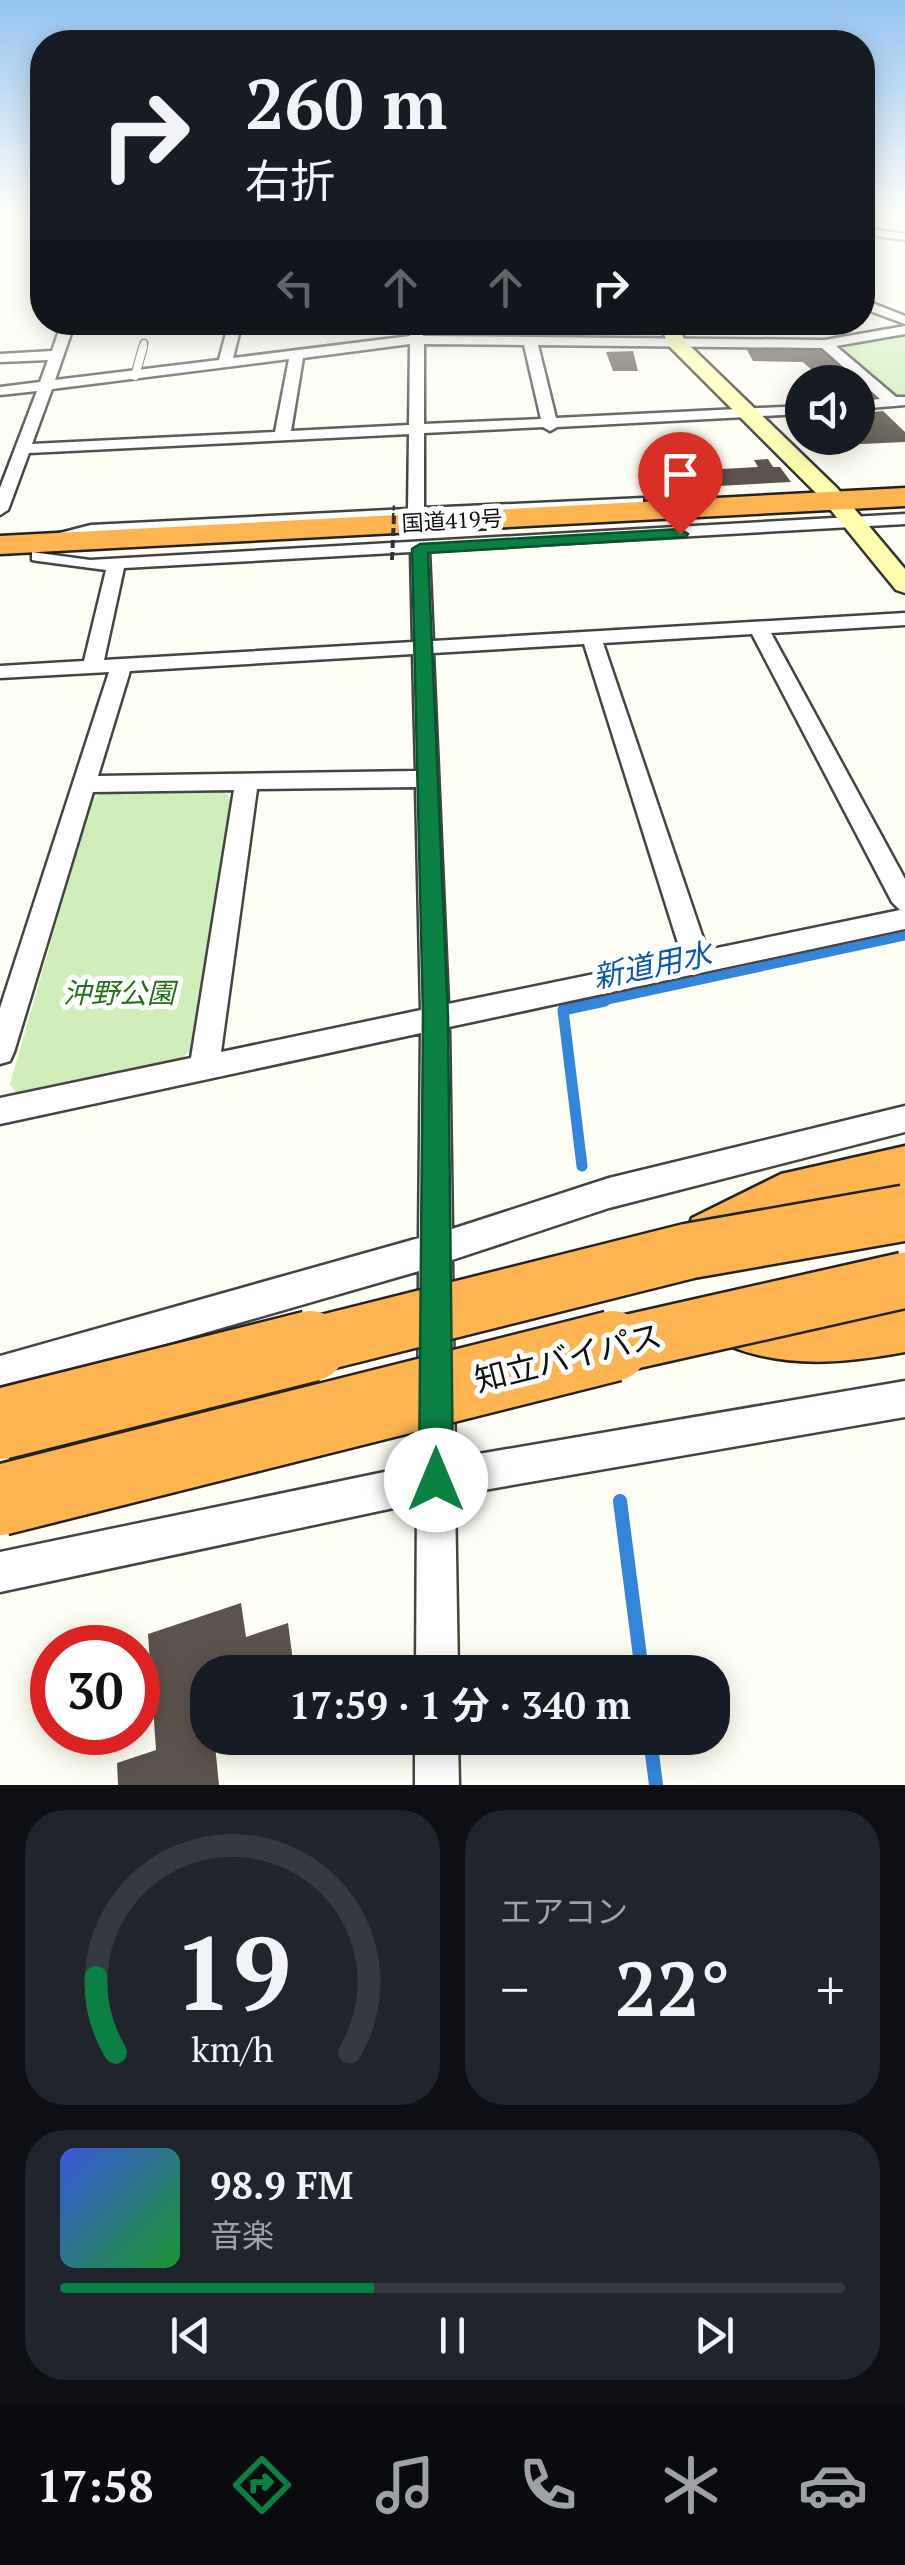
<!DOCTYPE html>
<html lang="ja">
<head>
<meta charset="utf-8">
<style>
	body { margin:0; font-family:"PT Serif","Noto Sans JP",serif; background:#20242c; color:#f1f3f6; height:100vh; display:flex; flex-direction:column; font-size:38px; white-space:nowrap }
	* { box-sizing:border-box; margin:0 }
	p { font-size:32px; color:#9ea1a6 }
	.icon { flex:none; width:55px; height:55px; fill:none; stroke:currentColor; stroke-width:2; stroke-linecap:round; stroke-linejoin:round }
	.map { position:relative; height:1785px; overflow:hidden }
	.panel { display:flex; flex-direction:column; gap:25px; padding:25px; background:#0d0f14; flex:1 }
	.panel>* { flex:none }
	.guide { position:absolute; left:30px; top:30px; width:845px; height:305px; border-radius:40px; box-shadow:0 5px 25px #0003; background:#171b24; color:#f1f3f6; overflow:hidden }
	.fabs { position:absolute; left:785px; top:365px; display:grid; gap:20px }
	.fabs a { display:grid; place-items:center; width:90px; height:90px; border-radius:50%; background:#171b24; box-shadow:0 5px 25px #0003; font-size:50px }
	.speed { position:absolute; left:30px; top:1625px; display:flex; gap:20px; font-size:50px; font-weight:700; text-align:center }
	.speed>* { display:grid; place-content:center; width:130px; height:130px; border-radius:50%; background:#171b24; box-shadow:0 5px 25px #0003; line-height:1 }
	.speed .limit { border:15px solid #d22; background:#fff; color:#111 }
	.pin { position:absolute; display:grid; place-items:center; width:85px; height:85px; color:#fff; margin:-102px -42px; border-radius:50% 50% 50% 0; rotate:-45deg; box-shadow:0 0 10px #0007 }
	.pin .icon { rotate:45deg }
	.me { position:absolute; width:110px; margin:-55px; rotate:0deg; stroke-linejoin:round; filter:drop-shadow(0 0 8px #0008) }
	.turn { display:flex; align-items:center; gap:35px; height:210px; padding:0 50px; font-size:45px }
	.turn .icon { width:130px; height:130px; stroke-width:2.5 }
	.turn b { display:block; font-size:70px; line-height:85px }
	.lanes { display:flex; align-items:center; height:95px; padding:0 50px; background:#0003; justify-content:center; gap:50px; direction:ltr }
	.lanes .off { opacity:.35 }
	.big { font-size:75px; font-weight:700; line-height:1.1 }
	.panel .tile { flex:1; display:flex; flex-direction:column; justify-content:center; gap:15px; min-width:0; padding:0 35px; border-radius:40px; background:#20242c }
	.panel .dial { align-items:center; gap:0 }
	.dial svg { height:260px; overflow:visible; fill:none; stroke:#363941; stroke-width:7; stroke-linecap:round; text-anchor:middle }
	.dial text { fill:#f1f3f6; stroke:none }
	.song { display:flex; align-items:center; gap:30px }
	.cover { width:120px; height:120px; border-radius:15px; background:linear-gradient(135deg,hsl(230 70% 55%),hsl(130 70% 35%)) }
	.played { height:10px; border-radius:5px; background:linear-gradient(90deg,#0b8043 40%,#363941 40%) }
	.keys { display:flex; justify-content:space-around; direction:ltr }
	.heat { display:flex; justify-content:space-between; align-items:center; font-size:55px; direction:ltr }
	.panel .tiles { flex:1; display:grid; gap:25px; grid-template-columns:1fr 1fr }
	.tile:last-child { grid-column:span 2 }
	.trip { position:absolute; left:190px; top:1655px; width:540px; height:100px; border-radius:40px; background:#171b24; box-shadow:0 5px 25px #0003; font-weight:700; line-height:100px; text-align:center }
	.dock { display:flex; height:160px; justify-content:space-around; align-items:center; background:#090b0e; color:#9ea1a6 }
	.dock .icon { width:70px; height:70px }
	.dock .current { color:#0b8043 }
	.dock b { font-size:45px; color:#f1f3f6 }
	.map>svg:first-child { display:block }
</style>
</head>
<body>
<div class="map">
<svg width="905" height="1785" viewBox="0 0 905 1785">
	<rect width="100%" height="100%" fill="#fffef4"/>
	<path fill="#cfeeb9" d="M 905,333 L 905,397 L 897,398 L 836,346 Z
		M 224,792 L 231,799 L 192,1049 L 176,1063 L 18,1096 L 10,1084 L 92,799 L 103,793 Z"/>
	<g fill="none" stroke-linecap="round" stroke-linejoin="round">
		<path stroke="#3385da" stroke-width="9" d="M 593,1003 L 905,936"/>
		<path stroke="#3385da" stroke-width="11" d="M 582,1166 L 563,1010 L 605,1001"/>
		<path stroke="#3385da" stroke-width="14" d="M 620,1501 L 642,1672
			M 650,1738 L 656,1785"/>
	</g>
	<path fill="#5b534c" d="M 721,322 L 745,322 L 752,331 L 729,332 Z
		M 746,348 L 823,348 L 877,395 L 858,398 L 858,382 L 825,382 L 803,362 L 753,361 Z
		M 633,351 L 638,371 L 613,371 L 606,352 Z
		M 883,411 L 905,432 L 905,442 L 839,445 L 832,438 L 866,434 L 858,425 L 858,413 Z
		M 768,459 L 773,467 L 780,467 L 791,482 L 662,489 L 653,473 L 657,473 L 654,467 L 664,466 L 667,472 L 758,467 L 754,460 Z
		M 241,1603 L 246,1637 L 288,1623 L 294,1669 L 283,1672 L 208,1672 L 208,1738 L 235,1738 L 215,1745 L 219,1785 L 118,1785 L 117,1763 L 156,1750 L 148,1634 Z"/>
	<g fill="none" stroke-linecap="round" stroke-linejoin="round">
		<g stroke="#444" stroke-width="9">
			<path id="lane-far1" d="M 150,329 L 234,329
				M 142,350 L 144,343"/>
		</g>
		<g stroke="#444" stroke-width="10">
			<path id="lane" d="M 135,376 L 143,347"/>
		</g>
		<g stroke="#444" stroke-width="5">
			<path id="street" d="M 862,228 L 905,234 L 905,240 L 862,234 Z
				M 862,299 L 905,316 L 905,324 L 862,308 Z
				M 62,322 L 75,322 L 55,380 L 219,360 L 229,322 L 242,322 L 233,358 L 410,336 L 411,327 L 417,323 L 423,327 L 423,336 L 825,340 L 905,326 L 905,334 L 836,346 L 896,397 L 905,397 L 905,405 L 858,409 L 858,401 L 880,399 L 822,348 L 538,345 L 556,418 L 802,406 L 802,414 L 557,427 L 550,431 L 543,427 L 424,433 L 424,508 L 643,498 L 643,506 L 637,507 L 92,535 L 54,545 L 45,540 L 48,536 L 91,525 L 408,509 L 409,434 L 29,453 L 8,510 L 0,515 L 0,488 L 37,391 L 0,395 L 0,387 L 40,382 L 48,360 L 0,362 L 0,354 L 52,351 ZM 410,344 L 409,425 L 291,431 L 303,358 ZM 424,344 L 524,345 L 541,419 L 424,424 ZM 289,359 L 275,432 L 32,444 L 52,389 Z
				M 905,514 L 905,524 L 429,551 L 433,641 L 905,613 L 905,625 L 771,633 L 905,879 L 905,929 L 449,1027 L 452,1229 L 609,1178 L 905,1106 L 905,1132 L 609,1208 L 452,1260 L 455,1458 L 905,1381 L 905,1417 L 455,1495 L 458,1672 L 416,1672 L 417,1503 L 0,1592 L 0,1552 L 418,1465 L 419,1271 L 0,1392 L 0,1356 L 419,1238 L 421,1033 L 0,1124 L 0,1098 L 191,1058 L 234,790 L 93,792 L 14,1052 L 10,1061 L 0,1064 L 0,1008 L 109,672 L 0,678 L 0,666 L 84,661 L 106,570 L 38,561 L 32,560 L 32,552 L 90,560 ZM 411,552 L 413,642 L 104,660 L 124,568 ZM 752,634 L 892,902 L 900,910 L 707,950 L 603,643 ZM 584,644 L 682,956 L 448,1004 L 433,653 ZM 413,654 L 416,771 L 98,776 L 130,671 ZM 416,787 L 421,1010 L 221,1052 L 257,789 Z
				M 415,1738 L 458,1738 L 459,1785 L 415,1785 Z"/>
		</g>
		<g stroke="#333" stroke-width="5">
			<path id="secondary" d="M 658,322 L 676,322 L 685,341 L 837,488 L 905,569 L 905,593 L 896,590 L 821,498 L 670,347 Z"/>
		</g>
		<g stroke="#222" stroke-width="5">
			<path id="highway" d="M 905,488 L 905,506 L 0,554 L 0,536 Z
				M 905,1146 L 905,1198 L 792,1226 L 713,1267 L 692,1258 L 684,1238 L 692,1218 L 781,1174 Z
				M 905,1290 L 905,1352 C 845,1363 785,1369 727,1345 L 718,1323 L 727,1301 L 749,1292 L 840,1302 Z"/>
		</g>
		<use href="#lane-far1" stroke="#fff" stroke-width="6"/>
		<use href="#lane" stroke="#fff" stroke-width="8"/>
		<use href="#street" fill="#fff" fill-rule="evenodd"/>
		<use href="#secondary" fill="#ffffaf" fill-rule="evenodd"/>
		<use href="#highway" fill="#ffb452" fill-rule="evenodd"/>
		<g stroke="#222" stroke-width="60" stroke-linecap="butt">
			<path id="highway-bridge-far1" d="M 302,1348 L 689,1251 L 905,1213
				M 603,1348 L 905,1280"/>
		</g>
		<g stroke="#222" stroke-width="75" stroke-linecap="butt">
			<path id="highway-bridge" d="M 0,1424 L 311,1346
				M 0,1500 L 613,1346"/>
		</g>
		<path stroke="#333" stroke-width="2.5" stroke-dasharray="5 2.5" stroke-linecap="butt" d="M 393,518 L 394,504"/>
		<path stroke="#333" stroke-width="4" stroke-dasharray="8 4" stroke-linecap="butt" d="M 392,560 L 394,516"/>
		<use href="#highway-bridge-far1" stroke="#ffb452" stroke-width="55"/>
		<use href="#highway-bridge" stroke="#ffb452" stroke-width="70"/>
	</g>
	<linearGradient id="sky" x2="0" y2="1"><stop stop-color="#93c3f0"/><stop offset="0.46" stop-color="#fffffa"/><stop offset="1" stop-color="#fffffa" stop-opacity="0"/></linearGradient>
	<rect width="905" height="466" fill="url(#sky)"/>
	<path fill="#0b8043" stroke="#07532c" stroke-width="2.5" d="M 680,529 L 688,534 L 686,537 L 428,553 L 448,1016 L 453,1480 L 448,1492 L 436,1497 L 424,1492 L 419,1480 L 423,1016 L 412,549 L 420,544 Z"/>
	<g text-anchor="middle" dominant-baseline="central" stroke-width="10" stroke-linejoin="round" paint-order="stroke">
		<g font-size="22" fill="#111" stroke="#fff">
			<text transform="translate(452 520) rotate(-3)">国道419号</text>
		</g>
		<g font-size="28" font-style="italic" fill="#227019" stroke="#fff">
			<text x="119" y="992">沖野公園</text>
		</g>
		<g font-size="30" font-style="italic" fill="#0c57b0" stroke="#fff">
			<text transform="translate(652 965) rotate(-12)">新道用水</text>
		</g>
		<g font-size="32" fill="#111" stroke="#fff">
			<text transform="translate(568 1357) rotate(-14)">知立バイパス</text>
		</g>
	</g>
</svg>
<div class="fabs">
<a><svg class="icon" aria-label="sound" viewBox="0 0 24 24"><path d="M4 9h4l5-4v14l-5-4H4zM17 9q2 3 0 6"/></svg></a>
</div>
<div class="speed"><div class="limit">30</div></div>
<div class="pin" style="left:680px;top:534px;background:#d93025"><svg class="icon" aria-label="arrive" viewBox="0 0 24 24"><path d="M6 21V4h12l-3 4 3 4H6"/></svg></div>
<svg class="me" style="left:436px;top:1480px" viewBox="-20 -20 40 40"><circle r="19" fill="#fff"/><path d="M0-13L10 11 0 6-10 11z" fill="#0b8043"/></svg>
<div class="trip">17:59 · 1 分 · 340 m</div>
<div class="guide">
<div class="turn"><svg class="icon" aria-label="right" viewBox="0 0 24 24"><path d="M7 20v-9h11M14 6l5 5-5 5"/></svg><div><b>260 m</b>右折</div></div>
<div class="lanes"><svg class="icon off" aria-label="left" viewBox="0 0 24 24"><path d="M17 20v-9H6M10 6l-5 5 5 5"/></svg><svg class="icon off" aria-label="ahead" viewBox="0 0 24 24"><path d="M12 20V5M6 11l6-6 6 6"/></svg><svg class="icon off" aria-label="ahead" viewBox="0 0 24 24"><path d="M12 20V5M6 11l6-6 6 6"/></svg><svg class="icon" aria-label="right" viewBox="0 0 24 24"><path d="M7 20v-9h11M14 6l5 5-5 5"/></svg></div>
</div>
</div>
<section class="panel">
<div class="tiles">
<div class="tile dial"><svg viewBox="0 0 100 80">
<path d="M14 69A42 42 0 1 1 86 69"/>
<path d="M14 69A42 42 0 0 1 8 46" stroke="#0b8043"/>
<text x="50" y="56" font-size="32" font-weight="700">19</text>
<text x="50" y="72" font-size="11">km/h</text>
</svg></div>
<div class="tile"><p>エアコン</p>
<div class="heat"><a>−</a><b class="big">22°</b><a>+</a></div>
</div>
<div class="tile">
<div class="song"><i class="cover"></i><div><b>98.9 FM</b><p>音楽</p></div></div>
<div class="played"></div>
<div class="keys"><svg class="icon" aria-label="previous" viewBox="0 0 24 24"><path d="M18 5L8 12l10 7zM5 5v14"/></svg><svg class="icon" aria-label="pause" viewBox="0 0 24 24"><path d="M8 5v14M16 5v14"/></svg><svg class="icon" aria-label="next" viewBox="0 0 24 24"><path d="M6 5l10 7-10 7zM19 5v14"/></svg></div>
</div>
</div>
</section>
<nav class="dock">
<b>17:58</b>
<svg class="icon current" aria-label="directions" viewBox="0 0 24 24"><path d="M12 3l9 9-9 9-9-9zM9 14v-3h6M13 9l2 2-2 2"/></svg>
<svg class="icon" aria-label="music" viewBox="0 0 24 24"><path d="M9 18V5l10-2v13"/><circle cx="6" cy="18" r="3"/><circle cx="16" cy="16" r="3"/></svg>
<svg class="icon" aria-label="phone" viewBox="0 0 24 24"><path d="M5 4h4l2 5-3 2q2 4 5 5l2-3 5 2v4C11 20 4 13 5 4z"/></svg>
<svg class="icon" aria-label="climate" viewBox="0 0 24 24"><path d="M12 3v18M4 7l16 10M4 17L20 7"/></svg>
<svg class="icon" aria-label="car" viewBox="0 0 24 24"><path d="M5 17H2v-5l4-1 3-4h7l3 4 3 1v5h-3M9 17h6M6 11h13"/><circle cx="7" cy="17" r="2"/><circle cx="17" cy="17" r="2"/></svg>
</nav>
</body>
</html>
